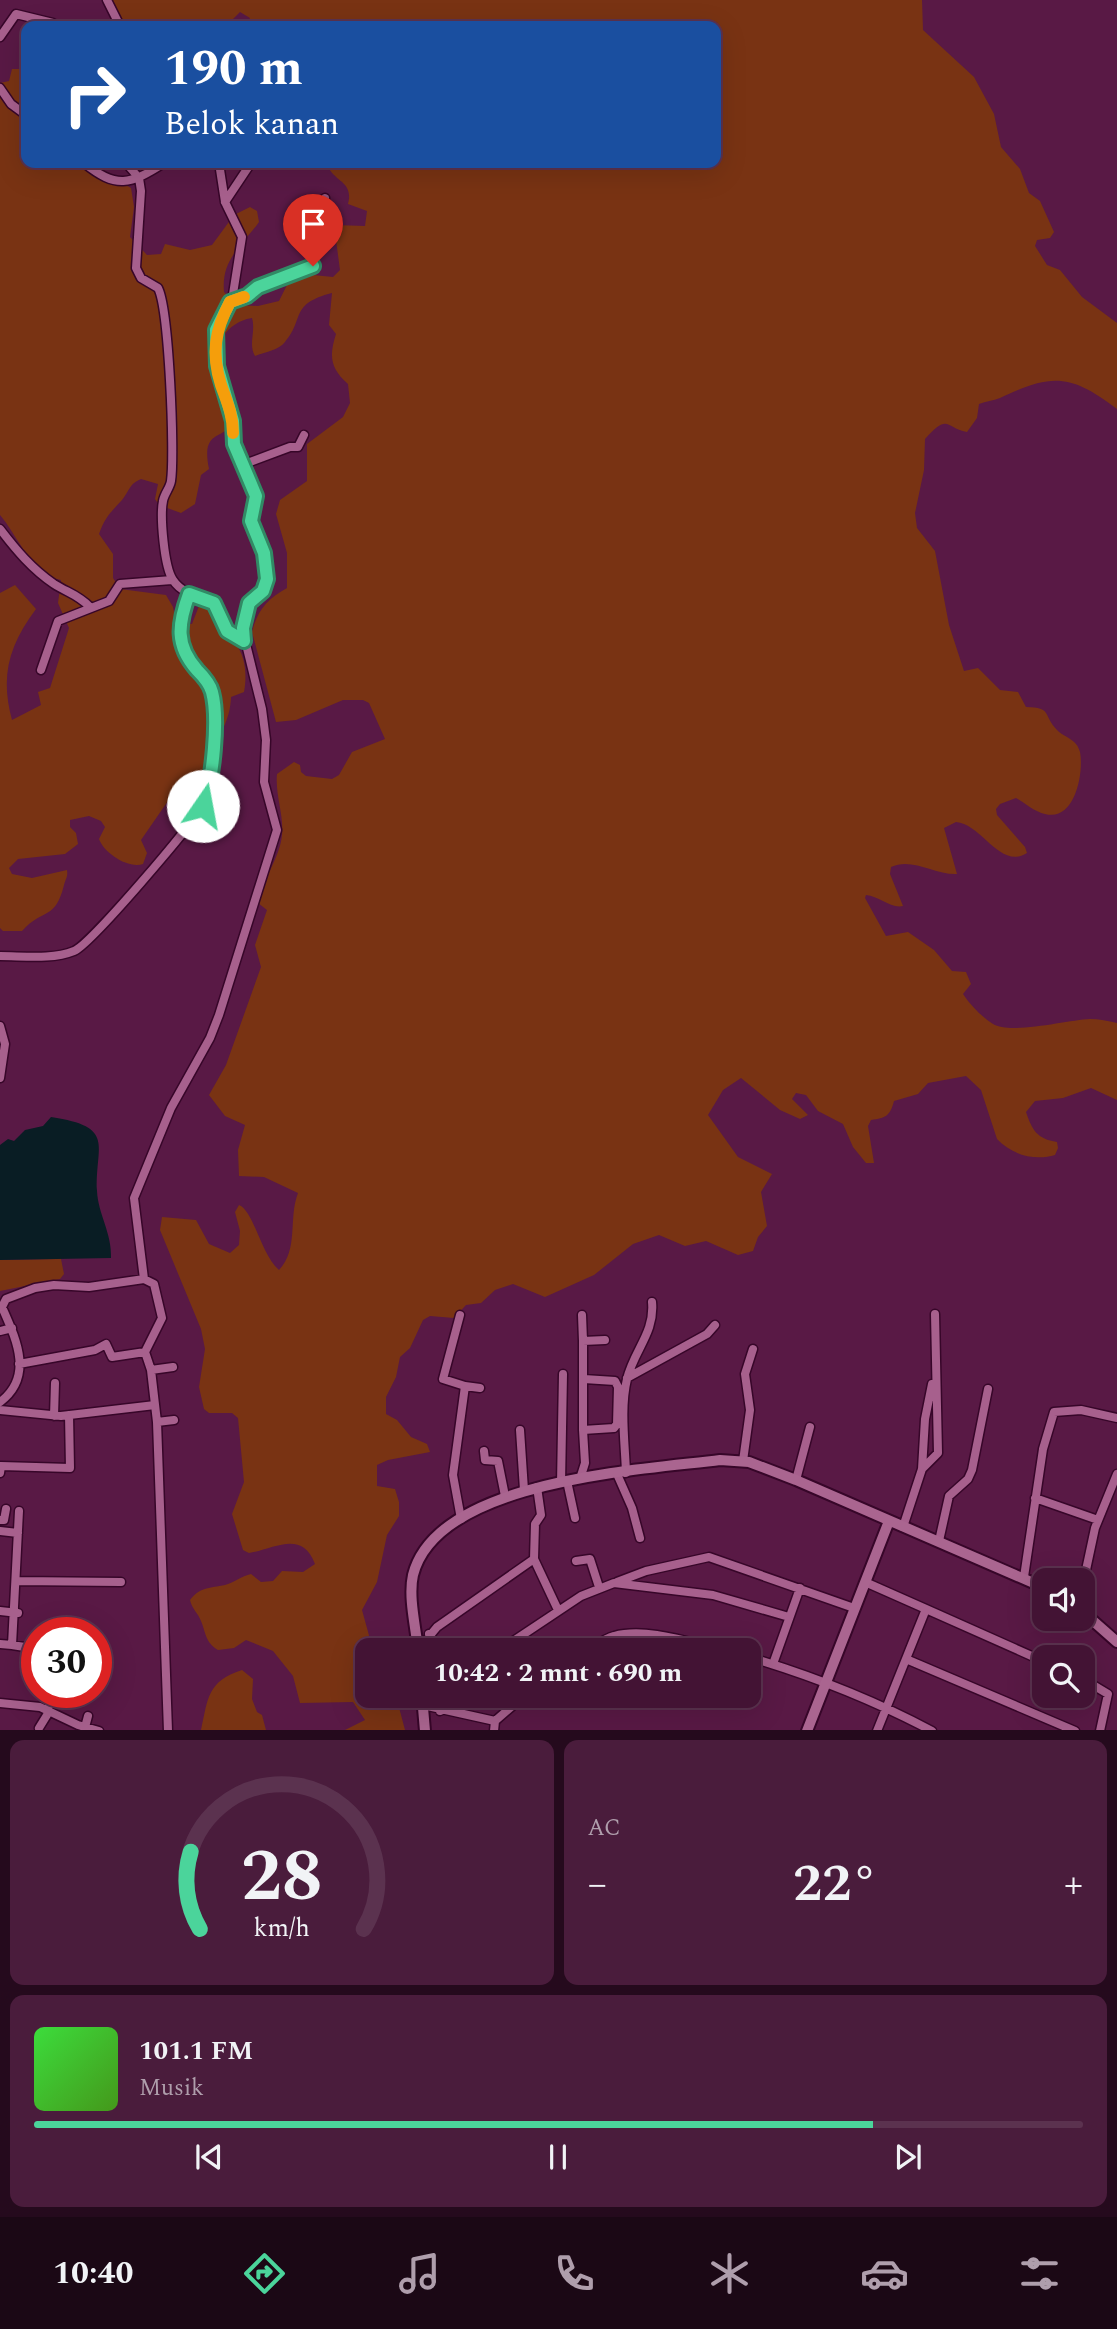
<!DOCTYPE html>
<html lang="id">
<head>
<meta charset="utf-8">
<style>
	body { margin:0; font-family:Spectral,serif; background:#4a1c3c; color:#f1f3f6; height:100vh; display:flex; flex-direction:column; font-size:26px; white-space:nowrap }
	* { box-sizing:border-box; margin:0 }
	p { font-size:23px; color:#af9eac }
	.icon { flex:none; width:38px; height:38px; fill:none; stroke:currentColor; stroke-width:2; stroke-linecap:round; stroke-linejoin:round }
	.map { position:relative; height:1730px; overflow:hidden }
	.panel { display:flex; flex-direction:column; gap:10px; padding:10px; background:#250a1d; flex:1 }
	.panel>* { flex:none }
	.top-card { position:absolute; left:21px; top:21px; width:700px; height:147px; border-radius:14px; box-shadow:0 7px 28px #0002,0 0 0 2px #5b324f; background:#1a4fa0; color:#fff; overflow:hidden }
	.tools { position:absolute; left:1032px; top:1568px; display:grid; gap:14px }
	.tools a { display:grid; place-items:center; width:63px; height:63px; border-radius:14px; background:#431334; box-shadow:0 7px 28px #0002,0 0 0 2px #5b324f; font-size:35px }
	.speed { position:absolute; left:21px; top:1617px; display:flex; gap:14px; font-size:35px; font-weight:700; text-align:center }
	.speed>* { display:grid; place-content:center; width:91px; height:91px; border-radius:50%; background:#431334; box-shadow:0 7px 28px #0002,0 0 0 2px #5b324f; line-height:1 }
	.speed .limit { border:10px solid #d22; background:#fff; color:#111 }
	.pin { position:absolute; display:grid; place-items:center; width:60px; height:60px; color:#fff; margin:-72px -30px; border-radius:50% 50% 50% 0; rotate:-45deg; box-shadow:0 0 7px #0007 }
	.pin .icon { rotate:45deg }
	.me { position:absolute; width:77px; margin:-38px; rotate:12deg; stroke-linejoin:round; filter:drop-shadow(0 0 5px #0008) }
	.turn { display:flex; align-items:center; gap:24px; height:147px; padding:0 28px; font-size:32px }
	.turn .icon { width:91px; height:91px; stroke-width:2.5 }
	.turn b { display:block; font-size:49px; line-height:60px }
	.big { font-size:52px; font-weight:700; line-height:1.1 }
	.panel .card { flex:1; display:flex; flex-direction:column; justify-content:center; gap:10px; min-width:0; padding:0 24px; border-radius:14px; background:#4a1c3c }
	.panel .dial { align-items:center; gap:0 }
	.dial svg { height:182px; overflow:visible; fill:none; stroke:#5b324f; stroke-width:7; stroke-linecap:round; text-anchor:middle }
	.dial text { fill:#f1f3f6; stroke:none }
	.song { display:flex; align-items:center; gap:21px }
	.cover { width:84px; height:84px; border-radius:10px; background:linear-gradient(135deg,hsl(120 70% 55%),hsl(100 70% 35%)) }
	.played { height:7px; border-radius:4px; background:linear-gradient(90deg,#4bd49b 80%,#5b324f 80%) }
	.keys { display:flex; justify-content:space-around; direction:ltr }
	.heat { display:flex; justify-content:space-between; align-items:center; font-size:38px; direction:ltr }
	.panel .tiles { flex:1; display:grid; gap:10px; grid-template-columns:1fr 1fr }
	.card:last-child { grid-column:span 2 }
	.trip { position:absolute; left:355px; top:1638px; width:406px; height:70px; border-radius:14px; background:#431334; box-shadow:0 7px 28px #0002,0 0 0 2px #5b324f; font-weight:700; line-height:70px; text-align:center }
	.tab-bar { display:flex; height:112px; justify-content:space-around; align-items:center; background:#1b0815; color:#af9eac }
	.tab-bar .icon { width:49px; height:49px }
	.tab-bar .active { color:#4bd49b }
	.tab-bar b { font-size:32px; color:#f1f3f6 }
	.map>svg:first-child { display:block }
</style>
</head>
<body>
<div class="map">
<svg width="1117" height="1731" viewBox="0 0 1117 1731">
	<rect width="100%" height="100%" fill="#591945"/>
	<path fill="#793313" d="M 112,0 L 922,0 L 923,30 L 974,77 L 994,114 L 1001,147 L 1020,169 L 1029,193 L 1040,201 L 1054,232 L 1050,238 L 1037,240 L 1035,246 L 1047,265 L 1060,270 L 1082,297 L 1117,323 L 1117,409 C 1071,374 1052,373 1000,398 C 993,401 986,401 979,404 L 977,418 L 967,432 C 945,428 949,412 925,439 L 924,470 L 915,513 L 917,528 L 935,551 L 949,625 L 964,671 L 978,668 L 1000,690 L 1018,692 L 1026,707 C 1053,708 1042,714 1057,730 C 1065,738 1077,739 1080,752 C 1084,773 1075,822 1045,814 C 1035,812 1025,803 1016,798 L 1000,804 L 996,809 L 997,815 L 1025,847 L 1027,853 C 1000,870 982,824 956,822 L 944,828 L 957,874 C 935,875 912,857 891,867 L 890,874 L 903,906 C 891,909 879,896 866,895 L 865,898 L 886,936 L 908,932 L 934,950 L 952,971 L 966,972 L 971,984 L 963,994 C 971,1006 981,1016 993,1024 C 1011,1035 1067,1020 1090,1019 C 1099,1019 1108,1021 1117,1023 L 1117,1100 L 1091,1088 L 1063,1098 L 1035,1101 L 1026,1112 C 1032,1130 1037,1139 1057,1142 L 1058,1148 L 1055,1155 C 1035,1161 1012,1155 997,1139 L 981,1090 L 966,1076 L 928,1083 L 918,1094 L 894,1101 C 890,1116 886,1118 871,1120 L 868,1126 L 874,1163 L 866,1163 L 853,1147 L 843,1124 L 818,1111 L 806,1095 L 796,1093 L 792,1099 L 808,1115 L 800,1119 L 780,1110 L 741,1078 L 723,1090 L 708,1115 L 738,1157 L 772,1174 L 761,1192 L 767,1226 L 758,1237 L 753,1251 L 738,1255 L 706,1241 L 685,1246 L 659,1235 L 633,1244 L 594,1275 L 545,1297 L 513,1284 L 495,1290 L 481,1303 L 466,1305 L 454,1318 L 430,1316 L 423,1320 L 410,1348 L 400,1357 L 396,1377 L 386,1397 L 386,1414 L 397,1420 L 411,1437 L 427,1444 L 430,1452 L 388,1460 L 377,1465 L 377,1486 L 395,1489 L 399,1502 L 399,1516 L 387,1535 L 377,1582 L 362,1610 L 373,1650 L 368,1650 L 368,1696 L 396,1696 L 405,1730 L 345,1730 L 365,1720 L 353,1702 L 300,1703 L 293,1676 L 273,1651 L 246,1640 L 234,1648 L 218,1650 C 205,1642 206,1633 201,1621 C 198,1613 192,1609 190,1600 C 200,1587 210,1588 225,1585 C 233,1583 242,1576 251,1574 L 261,1582 L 273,1581 L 282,1571 L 303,1572 L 315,1564 C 302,1529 274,1549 249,1553 L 243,1550 L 232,1514 L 244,1482 L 238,1418 L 232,1413 L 209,1413 L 204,1409 L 199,1387 L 205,1349 L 201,1329 L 160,1230 L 162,1217 L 196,1220 L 209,1244 L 230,1253 L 239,1245 L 240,1231 L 235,1212 L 239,1205 C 254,1211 261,1255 279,1270 C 299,1249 288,1219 298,1193 L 264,1177 L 239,1176 L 238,1150 L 245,1125 L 225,1116 L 209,1095 L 226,1065 L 261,967 L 255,945 L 267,910 L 258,903 C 262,880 280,858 282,835 C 284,815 275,795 277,774 L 294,762 L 300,765 L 301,772 L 306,776 L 332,779 L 339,775 L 352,752 L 385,739 L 369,703 L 363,700 L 343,700 L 296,720 L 276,722 L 252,632 C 257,611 267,599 287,588 L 287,553 L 276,514 L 280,500 L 307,481 L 307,444 L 343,417 L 350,403 L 348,384 C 330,368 329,356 336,334 L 329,325 L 332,293 C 289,304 305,319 285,342 C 279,350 265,352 255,356 C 248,344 256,332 252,318 C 238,320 224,330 220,344 L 236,416 C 227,444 200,425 209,469 L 201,475 L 195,504 L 181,513 L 159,505 L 155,499 L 158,484 L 141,479 C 129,484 130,490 122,500 C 111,512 105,517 99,534 L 113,554 L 113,578 L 120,589 L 166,595 L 173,607 L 176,622 L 192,624 L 199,606 C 214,605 212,618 218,629 C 221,636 230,638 235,643 C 246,656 247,677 244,692 L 231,697 C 230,720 222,727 217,746 C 213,763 219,776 212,791 L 195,796 L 181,791 L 170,798 L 141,840 L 147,853 L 143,864 C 128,869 104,853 99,839 L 105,827 L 101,821 L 89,816 L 70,820 L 70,827 L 76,833 L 78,844 L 65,854 L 18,859 L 9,868 L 12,874 L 32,878 L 67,870 C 68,877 66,878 64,885 C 55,921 44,907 22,931 L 3,931 L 0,928 L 0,593 L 15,585 L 36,609 C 9,645 0,676 12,720 L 41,705 L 38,692 L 50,688 L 69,628 L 58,603 L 61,580 C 33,576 17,535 0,515 L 0,83 L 9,81 L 12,69 L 26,69 L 26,163 L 97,163 L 103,172 L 131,188 L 134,207 L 130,237 L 147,255 L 161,254 L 165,244 L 190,250 L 212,245 L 234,215 L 250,207 L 257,211 L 259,222 C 242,246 221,259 224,292 L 237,305 L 258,306 L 279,301 L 287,285 L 303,274 L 333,277 L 340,270 L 334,225 L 365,226 L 367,211 L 348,204 C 354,181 334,182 328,166 L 332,163 L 716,163 L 716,26 L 247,26 L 250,18 L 240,12 L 226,26 L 124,26 Z
		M 61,1259 L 64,1274 L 60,1279 L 0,1291 L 0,1260 Z
		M 242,1670 L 253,1679 L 252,1699 L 257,1712 L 262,1715 L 266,1730 L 201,1730 C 208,1699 207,1681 242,1670 Z"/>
	<path fill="#091d24" d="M 51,1117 C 117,1127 95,1145 97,1191 C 98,1214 112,1233 111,1258 L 0,1260 L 0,1145 L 8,1139 L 14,1141 L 25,1130 L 43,1126 Z"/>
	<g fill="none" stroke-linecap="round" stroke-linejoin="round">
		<g stroke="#370629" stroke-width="11">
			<path id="street" d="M 107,0 L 120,26
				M 0,37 L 16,14 L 53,23
				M 0,88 L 11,104 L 26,115
				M 84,163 C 116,189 130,185 164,163
				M 126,163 L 139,178 L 141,191 L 136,268 L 141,278 L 158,288 C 169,309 175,454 171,481 C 170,488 164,494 163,501 C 160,516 164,567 173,580 C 182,594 200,597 214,603 L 227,631 L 244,641
				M 225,202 L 251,163
				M 230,302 L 247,296 L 258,287 L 313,266 L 312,240 L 325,198
				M 242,465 L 290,447 L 298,447 L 304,435
				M 0,529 C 16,550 32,569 54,584 C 68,593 77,594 90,607
				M 41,670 L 58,621 L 109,601 L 120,584 L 172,580
				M 0,956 C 23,956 52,960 74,951 C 90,945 194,823 204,804 C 214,783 215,733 215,710 C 214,656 161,673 189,594
				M 0,1026 L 5,1044 L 0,1078
				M 144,1279 L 134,1198 L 171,1108 L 210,1038 L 219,1015 L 277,830 L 264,782 L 266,740 L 262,709 L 243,632 L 249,603 L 265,588 L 265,557 L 252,521 L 256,496 L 234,444 L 233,421 L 217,366 L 216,330 L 233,294 L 242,237 L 225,202 L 219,163
				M 460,1315 L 443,1379 L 465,1386 L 453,1475 L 461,1519
				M 582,1315 L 583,1341
				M 0,1331 L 12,1328
				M 19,1364 L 95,1350 L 106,1344 L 112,1357 L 145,1352
				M 151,1370 L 173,1367
				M 627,1378 L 707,1334 L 715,1325
				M 465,1386 L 480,1388
				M 0,1402 C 35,1376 15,1337 2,1307 L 6,1299 L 35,1288 L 54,1285 L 89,1287 L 144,1279 L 154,1284 L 162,1318 L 145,1352 L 151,1370 L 157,1422 L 168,1731
				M 0,1410 L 61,1416 L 155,1405
				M 54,1416 L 55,1383
				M 157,1422 L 174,1420
				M 520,1430 L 524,1490
				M 583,1430 L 583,1341 L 605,1340
				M 484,1451 L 485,1460 L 498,1461 L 505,1496
				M 743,1461 L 750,1410 L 745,1374 L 753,1349
				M 922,1469 L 938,1453 L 935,1314
				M 0,1473 L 1,1466 L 70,1468 L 69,1415
				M 626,1473 C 625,1443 620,1408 627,1379 C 634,1350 655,1333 652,1302
				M 617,1474 L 632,1508 L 640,1538
				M 580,1479 L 585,1463 L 583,1430 L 614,1428 L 617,1424 L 618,1387 L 615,1381 L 584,1379
				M 796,1480 L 810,1427
				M 567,1481 L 575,1518
				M 561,1483 L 563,1374
				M 1035,1498 L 1098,1520
				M 19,1511 L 12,1645 L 37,1649
				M 0,1520 L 4,1520 L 6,1509
				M 903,1527 L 922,1469 L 925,1419 L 932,1384
				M 0,1531 L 18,1533
				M 939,1541 L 949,1496 L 968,1479 L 972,1470 L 988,1389
				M 534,1559 L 535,1524 L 541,1515 L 537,1487
				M 576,1561 L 590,1559 L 599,1587
				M 1024,1577 L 1043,1449 L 1054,1412 L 1081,1410 L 1117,1418
				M 16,1581 L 121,1582
				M 617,1582 L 646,1571 L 709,1557 L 854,1608
				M 865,1582 L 926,1609
				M 1083,1584 L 1095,1528 L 1117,1474
				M 0,1611 L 18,1613
				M 429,1634 L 432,1650
				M 0,1644 L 12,1645
				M 418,1650 L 437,1627 L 534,1559 L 558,1610
				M 500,1650 L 581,1596 L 614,1583 L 713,1595 L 789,1617
				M 590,1650 C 597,1645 605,1638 614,1636 C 647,1627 691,1643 723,1650
				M 749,1657 C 813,1676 872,1699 932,1731
				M 906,1659 L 1075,1731
				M 773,1664 L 800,1588
				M 1083,1679 L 1108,1694 L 1100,1731
				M 439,1696 L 440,1711
				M 0,1703 L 40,1707 L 78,1725 L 99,1731
				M 423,1705 L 495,1721
				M 39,1728 L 47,1715 L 52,1692
				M 84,1731 L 88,1716
				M 494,1731 L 495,1721 L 524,1696
				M 877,1731 L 926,1609 L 1045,1662"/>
		</g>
		<g stroke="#370629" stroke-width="14">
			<path id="secondary" d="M 1083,1612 L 1117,1642
				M 418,1650 C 416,1628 408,1597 413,1575 C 437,1480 641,1470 720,1460 L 749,1462 L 796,1480 L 1045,1588
				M 422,1696 L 425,1731
				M 807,1731 L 889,1521"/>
		</g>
		<use href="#street" stroke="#a7608d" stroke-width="8"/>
		<use href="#secondary" stroke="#aa6590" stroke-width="10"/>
	</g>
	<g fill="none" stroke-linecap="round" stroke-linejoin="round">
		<g stroke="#318a65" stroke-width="18">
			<path id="route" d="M 203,806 C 213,781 219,718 212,692 C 210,684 203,676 197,670 C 175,645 178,624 189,594 L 214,603 L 227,631 L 244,641 L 243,628 L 249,603 L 263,591 L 267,579 L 264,553 L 251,521 L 256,496 L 234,444 L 233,421 L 217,366 L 216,330 L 230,302 L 247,296 L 258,287 L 313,266"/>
		</g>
		<use href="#route" stroke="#4bd49b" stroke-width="12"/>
		<path stroke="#f59e0b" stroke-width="12" d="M 233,433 C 233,415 227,402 221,385 C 211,353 215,330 230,302 L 244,297"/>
	</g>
</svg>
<div class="tools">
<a><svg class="icon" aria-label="sound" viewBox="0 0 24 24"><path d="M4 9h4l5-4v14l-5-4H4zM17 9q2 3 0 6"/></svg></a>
<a><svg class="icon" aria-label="search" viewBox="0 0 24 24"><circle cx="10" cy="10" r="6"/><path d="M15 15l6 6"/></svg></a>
</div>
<div class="speed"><div class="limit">30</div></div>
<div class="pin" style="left:313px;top:266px;background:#d93025"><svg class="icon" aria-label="arrive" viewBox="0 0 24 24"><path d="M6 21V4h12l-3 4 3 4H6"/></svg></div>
<svg class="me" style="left:203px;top:806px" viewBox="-20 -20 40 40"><circle r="19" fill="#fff"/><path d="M0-13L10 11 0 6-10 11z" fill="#4bd49b"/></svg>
<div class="trip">10:42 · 2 mnt · 690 m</div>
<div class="top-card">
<div class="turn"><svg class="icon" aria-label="right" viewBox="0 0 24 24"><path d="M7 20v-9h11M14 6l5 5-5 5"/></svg><div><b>190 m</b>Belok kanan</div></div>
</div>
</div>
<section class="panel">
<div class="tiles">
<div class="card dial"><svg viewBox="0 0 100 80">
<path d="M14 69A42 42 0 1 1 86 69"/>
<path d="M14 69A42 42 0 0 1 10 35" stroke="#4bd49b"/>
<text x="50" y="56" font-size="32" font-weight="700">28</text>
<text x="50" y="72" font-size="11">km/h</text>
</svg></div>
<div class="card"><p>AC</p>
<div class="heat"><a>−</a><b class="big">22°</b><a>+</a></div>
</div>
<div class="card">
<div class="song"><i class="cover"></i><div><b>101.1 FM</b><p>Musik</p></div></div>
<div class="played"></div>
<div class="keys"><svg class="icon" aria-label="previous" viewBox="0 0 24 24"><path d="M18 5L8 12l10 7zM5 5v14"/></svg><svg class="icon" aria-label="pause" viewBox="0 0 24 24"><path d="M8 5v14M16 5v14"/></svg><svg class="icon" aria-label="next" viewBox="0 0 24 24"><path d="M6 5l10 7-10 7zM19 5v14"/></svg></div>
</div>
</div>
</section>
<nav class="tab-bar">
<b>10:40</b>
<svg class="icon active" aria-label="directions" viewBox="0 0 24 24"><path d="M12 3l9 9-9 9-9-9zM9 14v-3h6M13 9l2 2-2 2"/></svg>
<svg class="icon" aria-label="music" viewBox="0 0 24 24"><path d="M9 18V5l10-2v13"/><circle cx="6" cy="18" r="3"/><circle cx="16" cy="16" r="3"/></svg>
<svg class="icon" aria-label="phone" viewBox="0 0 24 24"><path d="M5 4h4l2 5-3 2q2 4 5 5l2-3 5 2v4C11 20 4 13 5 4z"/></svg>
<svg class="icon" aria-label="climate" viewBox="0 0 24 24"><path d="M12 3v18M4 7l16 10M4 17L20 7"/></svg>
<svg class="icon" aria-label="car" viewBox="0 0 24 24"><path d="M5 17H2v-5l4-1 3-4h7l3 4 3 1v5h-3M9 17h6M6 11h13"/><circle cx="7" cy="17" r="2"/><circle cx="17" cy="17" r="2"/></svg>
<svg class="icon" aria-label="filters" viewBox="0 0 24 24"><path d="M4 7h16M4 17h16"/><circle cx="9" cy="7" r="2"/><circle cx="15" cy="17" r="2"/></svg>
</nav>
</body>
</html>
